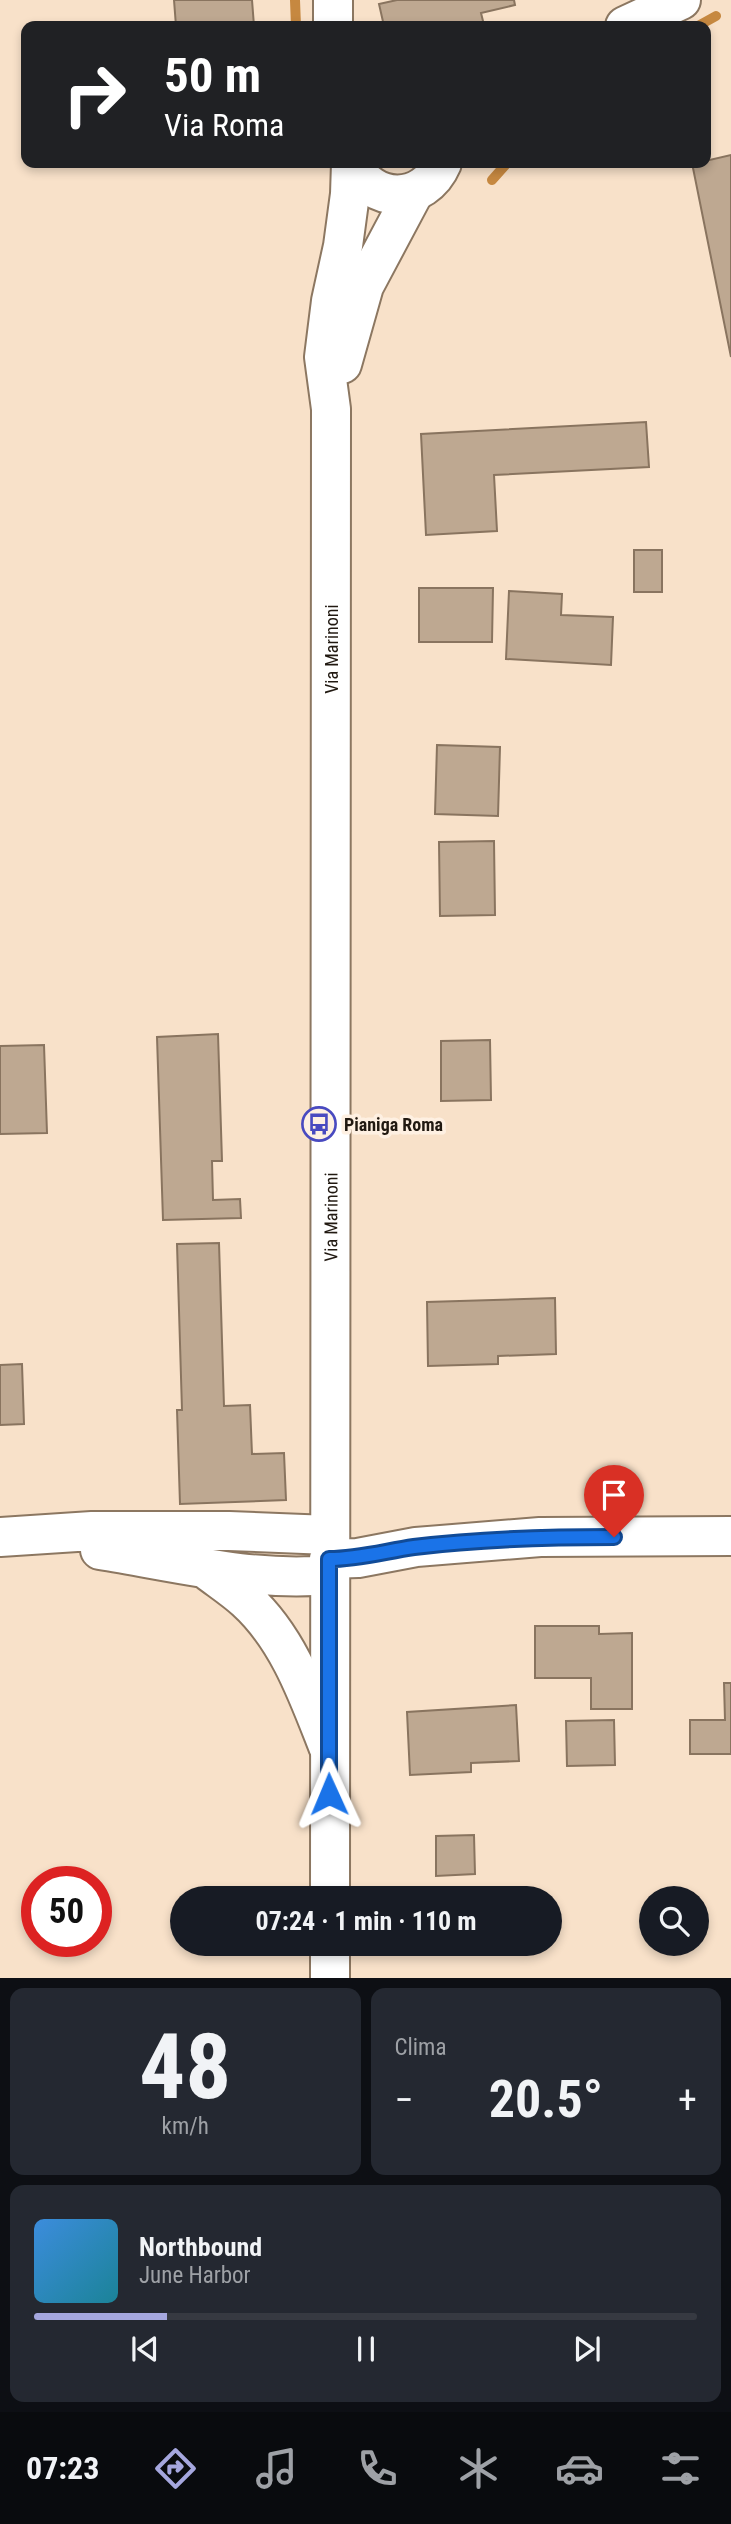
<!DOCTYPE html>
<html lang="it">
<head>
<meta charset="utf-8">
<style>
	body { margin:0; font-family:"Roboto Condensed",sans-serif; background:#242831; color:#f1f3f6; height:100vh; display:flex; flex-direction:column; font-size:26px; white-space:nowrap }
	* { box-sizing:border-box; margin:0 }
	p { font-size:23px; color:#9ea1a6 }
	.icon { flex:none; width:38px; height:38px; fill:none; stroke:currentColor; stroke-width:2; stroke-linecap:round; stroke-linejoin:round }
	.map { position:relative; height:1978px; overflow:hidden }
	.sheet { display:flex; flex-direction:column; gap:10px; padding:10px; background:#0d0f14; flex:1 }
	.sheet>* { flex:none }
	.banner { position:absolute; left:21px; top:21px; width:690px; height:147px; border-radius:14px; box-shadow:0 4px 10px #0003; background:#202124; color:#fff; overflow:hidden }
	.buttons { position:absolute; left:639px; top:1886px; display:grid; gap:14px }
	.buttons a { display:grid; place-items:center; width:70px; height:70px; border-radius:50%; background:#171b24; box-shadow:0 4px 10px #0003; font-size:35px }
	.speed { position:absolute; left:21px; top:1866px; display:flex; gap:14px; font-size:35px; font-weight:700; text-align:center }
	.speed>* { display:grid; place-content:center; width:91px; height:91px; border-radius:50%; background:#171b24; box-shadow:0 4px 10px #0003; line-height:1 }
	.speed .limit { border:10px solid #d22; background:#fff; color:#111 }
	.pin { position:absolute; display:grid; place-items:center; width:60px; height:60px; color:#fff; margin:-72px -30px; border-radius:50% 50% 50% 0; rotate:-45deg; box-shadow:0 0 7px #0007 }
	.pin .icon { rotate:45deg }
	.me { position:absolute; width:77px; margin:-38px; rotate:359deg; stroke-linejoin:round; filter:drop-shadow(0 0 5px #0008) }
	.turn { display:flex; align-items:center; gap:24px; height:147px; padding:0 28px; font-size:32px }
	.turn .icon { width:91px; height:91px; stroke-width:2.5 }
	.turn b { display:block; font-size:49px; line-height:60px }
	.big { font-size:52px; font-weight:700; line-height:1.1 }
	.sheet .tile { flex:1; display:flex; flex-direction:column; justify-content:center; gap:10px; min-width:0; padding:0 24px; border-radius:14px; background:#242831 }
	.sheet .dial { align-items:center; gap:0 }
	.dial b { font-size:91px; line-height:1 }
	.song { display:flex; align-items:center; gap:21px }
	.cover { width:84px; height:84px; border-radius:10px; background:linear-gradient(135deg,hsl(210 70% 55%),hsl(190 70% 35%)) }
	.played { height:7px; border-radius:4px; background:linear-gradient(90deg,#a5a7de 20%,#363941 20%) }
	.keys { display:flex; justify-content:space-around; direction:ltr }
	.heat { display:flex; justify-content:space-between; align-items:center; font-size:38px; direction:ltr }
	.sheet .tiles { flex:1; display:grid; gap:10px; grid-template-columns:1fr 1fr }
	.tile:last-child { grid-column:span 2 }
	.trip { position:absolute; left:170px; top:1886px; width:392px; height:70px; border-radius:35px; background:#171b24; box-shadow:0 4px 10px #0003; font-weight:700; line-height:70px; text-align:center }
	.dock { display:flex; height:112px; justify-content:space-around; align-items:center; background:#090b0e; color:#9ea1a6 }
	.dock .icon { width:49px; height:49px }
	.dock .on { color:#a5a7de }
	.dock b { font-size:32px; color:#f1f3f6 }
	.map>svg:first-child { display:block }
</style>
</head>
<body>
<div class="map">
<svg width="731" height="1978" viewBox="0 0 731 1978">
	<rect width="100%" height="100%" fill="#f8e1c9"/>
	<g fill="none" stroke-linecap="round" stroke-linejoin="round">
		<path stroke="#c68840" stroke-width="10" d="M 295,0 L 296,26
			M 698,26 L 716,16
			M 492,180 L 507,163"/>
	</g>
	<path fill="#bea891" stroke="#89745f" stroke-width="2" d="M 174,0 L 252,0 L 254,26 L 176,26 Z
		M 397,0 L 514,0 L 515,5 L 481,13 L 484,25 L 478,26 L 384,26 L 379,4 Z
		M 731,155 L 731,357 L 692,163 L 705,163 L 705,161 Z
		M 646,422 L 649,467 L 494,475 L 497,531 L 426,535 L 421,434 Z
		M 634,550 L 662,550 L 662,592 L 634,592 Z
		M 419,588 L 493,588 L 492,642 L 419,642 Z
		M 509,591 L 562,594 L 561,615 L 613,617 L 611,665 L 506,659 Z
		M 437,745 L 500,747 L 498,816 L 435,814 Z
		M 494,841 L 495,915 L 440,916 L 439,842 Z
		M 218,1034 L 222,1161 L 212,1161 L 213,1200 L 240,1199 L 241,1218 L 163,1220 L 157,1037 Z
		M 490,1040 L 491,1100 L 441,1101 L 441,1041 Z
		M 44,1045 L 47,1133 L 0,1134 L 0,1046 Z
		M 219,1243 L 224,1406 L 250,1405 L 252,1454 L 284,1453 L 286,1500 L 180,1504 L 177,1410 L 182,1410 L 177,1244 Z
		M 555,1298 L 556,1354 L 498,1356 L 498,1364 L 428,1366 L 427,1302 Z
		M 22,1364 L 24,1424 L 0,1425 L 0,1365 Z
		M 535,1626 L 599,1626 L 599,1634 L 632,1633 L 632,1709 L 591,1709 L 591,1678 L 535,1678 Z
		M 724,1683 L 731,1683 L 731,1754 L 690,1754 L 690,1720 L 725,1720 Z
		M 516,1705 L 519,1761 L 471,1763 L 471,1772 L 410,1775 L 407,1712 Z
		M 614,1720 L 615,1765 L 567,1766 L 566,1721 Z
		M 474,1835 L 475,1874 L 436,1876 L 436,1836 Z"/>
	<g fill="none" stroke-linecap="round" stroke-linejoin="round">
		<g stroke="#8c7761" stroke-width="42">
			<path id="minor" d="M 625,26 L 681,0
				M 0,1537 L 92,1531 L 229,1531 L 329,1535
				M 100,1550 C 176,1562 252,1582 329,1575
				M 329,1559 L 358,1558 L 416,1547 L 540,1537 L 731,1536
				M 207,1570 C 220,1580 234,1589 246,1600 C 288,1638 308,1695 328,1746"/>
		</g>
		<g stroke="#8c7761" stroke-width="42">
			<g id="major">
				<path d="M 333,0 L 333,26"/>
				<path d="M 352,163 C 371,205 424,205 442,163"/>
				<path d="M 342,364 L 364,286 L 414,192"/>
				<path id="s1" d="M 330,1899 C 329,1402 332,906 331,409 L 324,357 L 331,301 L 343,246 L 350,194 L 351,163"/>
				<path d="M 330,1944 L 330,1978"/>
			</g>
		</g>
		<use href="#minor" stroke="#fff" stroke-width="38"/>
		<use href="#major" stroke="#fff" stroke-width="38"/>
	</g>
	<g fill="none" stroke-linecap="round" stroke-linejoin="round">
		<g stroke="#114b97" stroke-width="18">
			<path id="route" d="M 329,1794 L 329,1559 C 358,1559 386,1551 414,1547 C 480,1539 547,1537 614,1537"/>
		</g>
		<use href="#route" stroke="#1a73e8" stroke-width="12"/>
	</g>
	<defs>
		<g id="bus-ring" transform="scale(1.75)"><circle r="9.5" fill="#fef0e2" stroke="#494ac0" stroke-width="1.5"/><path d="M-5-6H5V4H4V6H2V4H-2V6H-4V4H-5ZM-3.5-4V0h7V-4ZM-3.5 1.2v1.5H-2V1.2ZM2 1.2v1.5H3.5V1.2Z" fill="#494ac0"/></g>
	</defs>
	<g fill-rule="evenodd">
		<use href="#bus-ring" x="319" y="1124"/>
	</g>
	<g text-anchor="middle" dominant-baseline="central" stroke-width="7" stroke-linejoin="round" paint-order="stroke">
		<g font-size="18" fill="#211911" stroke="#fef0e2">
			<text stroke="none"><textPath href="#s1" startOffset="1250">Via Marinoni</textPath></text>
			<text stroke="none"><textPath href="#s1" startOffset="682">Via Marinoni</textPath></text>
		</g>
		<g font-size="18" font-weight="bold" fill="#211911" stroke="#fef0e2" text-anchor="start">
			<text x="344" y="1124">Pianiga Roma</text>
		</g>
	</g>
</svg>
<div class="buttons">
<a><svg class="icon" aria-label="search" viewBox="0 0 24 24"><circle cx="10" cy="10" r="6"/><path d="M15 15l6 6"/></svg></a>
</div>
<div class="speed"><div class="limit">50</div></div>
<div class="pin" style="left:614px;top:1537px;background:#d93025"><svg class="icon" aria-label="arrive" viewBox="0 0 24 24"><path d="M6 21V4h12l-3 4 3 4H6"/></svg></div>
<svg class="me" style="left:329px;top:1794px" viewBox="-20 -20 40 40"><path d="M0-17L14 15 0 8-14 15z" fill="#1a73e8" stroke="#fff" stroke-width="4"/></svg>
<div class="trip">07:24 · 1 min · 110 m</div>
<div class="banner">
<div class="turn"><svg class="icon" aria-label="right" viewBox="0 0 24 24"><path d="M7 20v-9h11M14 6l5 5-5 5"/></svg><div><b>50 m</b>Via Roma</div></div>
</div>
</div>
<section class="sheet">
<div class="tiles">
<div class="tile dial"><b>48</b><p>km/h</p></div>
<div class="tile"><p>Clima</p>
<div class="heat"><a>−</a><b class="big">20.5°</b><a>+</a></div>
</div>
<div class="tile">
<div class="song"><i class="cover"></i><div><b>Northbound</b><p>June Harbor</p></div></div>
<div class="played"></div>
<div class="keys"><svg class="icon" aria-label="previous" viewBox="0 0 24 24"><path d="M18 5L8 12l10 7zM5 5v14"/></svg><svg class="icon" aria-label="pause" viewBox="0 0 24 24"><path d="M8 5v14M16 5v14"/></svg><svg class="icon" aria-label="next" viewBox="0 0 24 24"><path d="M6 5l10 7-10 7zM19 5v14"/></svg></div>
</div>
</div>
</section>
<nav class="dock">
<b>07:23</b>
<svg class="icon on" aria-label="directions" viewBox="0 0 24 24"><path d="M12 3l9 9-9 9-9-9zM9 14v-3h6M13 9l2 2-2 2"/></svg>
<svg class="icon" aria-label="music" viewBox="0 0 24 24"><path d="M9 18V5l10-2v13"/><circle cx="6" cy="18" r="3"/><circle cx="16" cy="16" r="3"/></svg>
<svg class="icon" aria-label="phone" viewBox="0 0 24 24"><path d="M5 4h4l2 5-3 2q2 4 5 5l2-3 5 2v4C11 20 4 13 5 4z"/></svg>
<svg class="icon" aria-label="climate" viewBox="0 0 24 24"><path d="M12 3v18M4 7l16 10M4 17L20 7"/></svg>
<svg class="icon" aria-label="car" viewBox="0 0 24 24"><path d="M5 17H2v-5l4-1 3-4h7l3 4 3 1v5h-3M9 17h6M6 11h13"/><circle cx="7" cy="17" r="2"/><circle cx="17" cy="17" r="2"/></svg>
<svg class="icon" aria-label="filters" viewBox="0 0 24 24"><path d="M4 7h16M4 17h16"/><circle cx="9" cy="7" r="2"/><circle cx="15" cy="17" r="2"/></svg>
</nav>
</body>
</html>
